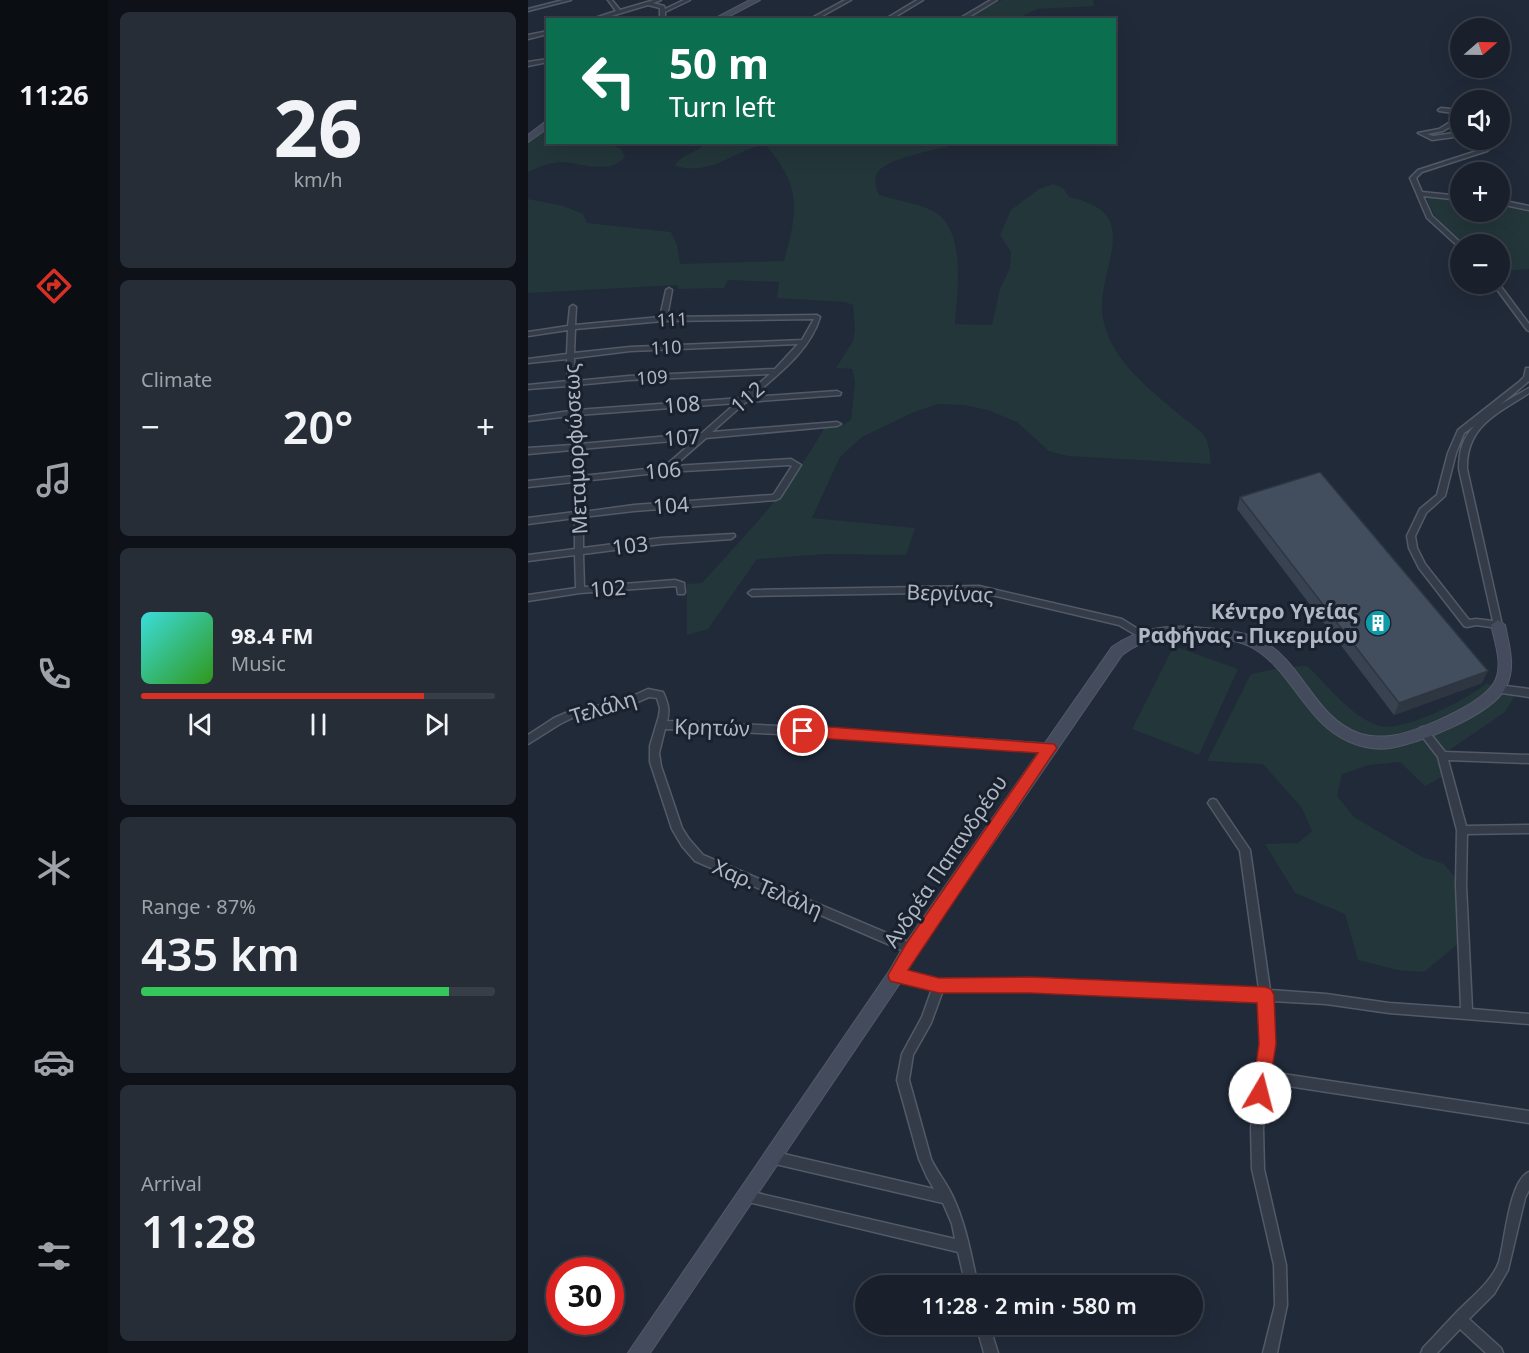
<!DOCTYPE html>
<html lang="en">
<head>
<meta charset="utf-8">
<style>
	body { margin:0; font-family:"Noto Sans",sans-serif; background:#262d37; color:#f1f3f6; height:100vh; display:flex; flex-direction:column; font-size:22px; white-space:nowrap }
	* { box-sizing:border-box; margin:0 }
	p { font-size:20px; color:#9fa3a9 }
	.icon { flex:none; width:33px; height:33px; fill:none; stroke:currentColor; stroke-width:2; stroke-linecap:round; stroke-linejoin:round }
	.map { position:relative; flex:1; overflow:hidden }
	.drawer { display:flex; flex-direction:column; gap:12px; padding:12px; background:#0e1218; width:420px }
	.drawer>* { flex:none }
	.guide { position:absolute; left:18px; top:18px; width:570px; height:126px; border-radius:0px; box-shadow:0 6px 24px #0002,0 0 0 2px #373e47; background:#0b6e4f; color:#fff; overflow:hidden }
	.needle { width:39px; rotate:70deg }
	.tools { position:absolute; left:922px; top:18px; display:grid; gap:12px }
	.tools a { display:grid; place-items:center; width:60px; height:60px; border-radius:50%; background:#19202b; box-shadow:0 6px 24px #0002,0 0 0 2px #373e47; font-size:30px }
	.speed { position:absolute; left:18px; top:1257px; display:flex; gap:12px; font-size:30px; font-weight:700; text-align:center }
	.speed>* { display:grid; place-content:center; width:78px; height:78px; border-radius:50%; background:#19202b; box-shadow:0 6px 24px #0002,0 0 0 2px #373e47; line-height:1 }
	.speed .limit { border:9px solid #d22; background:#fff; color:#111 }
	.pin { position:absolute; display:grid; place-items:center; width:51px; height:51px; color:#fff; margin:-26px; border:3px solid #fff; border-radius:50%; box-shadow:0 2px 6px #0007 }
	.me { position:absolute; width:66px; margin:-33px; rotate:8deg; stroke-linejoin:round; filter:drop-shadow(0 0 4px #0008) }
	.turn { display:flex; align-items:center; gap:21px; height:126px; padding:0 24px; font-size:27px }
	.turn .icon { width:78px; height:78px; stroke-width:2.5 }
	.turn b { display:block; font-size:42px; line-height:51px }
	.big { font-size:45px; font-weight:600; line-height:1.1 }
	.drawer .widget { flex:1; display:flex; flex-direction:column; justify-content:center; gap:9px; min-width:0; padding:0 21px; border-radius:9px; background:#262d37 }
	.drawer .dial { align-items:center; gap:0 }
	.dial b { font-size:78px; line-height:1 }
	.song { display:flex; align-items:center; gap:18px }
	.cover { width:72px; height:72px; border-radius:9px; background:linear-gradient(135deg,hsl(180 70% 55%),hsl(110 70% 35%)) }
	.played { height:6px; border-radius:3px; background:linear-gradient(90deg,#d93025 80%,#373e47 80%) }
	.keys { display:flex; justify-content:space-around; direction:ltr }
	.heat { display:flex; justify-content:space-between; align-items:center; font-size:33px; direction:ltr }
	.charge { height:9px; border-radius:4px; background:linear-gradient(90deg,#34c759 87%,#373e47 0) }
	.trip { position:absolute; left:327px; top:1275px; width:348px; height:60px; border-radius:30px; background:#19202b; box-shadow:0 6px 24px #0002,0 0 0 2px #373e47; font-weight:600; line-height:60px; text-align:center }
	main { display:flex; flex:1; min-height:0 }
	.dock { display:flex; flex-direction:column; width:108px; justify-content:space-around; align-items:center; background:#0a0d11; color:#9fa3a9 }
	.dock .icon { width:42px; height:42px }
	.dock .current { color:#d93025 }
	.dock b { font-size:27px; color:#f1f3f6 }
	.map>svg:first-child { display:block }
</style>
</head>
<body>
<main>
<nav class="dock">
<b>11:26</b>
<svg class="icon current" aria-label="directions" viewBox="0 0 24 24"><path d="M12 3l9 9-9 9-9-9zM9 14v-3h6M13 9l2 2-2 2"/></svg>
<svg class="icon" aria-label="music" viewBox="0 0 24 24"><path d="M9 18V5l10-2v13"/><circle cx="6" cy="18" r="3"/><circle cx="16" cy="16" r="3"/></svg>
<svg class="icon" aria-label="phone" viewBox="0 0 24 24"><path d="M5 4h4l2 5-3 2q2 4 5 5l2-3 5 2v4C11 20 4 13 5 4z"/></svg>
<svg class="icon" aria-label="climate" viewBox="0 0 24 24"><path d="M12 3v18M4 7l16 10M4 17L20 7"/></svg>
<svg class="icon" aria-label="car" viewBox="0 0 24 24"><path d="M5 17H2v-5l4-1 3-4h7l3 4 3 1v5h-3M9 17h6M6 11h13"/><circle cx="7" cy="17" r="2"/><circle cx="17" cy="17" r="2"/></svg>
<svg class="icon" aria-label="filters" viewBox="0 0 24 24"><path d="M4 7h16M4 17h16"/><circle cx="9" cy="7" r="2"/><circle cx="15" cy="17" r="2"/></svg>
</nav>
<section class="drawer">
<div class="widget dial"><b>26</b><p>km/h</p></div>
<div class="widget"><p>Climate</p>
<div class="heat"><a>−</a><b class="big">20°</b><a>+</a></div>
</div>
<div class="widget">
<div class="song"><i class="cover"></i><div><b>98.4 FM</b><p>Music</p></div></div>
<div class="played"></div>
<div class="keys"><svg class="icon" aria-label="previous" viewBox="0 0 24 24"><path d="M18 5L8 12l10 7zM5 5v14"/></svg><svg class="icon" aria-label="pause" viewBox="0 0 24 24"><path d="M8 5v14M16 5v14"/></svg><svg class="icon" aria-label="next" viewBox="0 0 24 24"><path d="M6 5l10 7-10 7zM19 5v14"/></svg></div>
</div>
<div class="widget"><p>Range · 87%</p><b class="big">435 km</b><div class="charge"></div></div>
<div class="widget"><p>Arrival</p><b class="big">11:28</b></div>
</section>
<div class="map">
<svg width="1001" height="1353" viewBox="0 0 1001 1353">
	<rect width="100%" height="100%" fill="#212a39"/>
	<path fill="#23363a" d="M 474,0 L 565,0 L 566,6 L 509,9 L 488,19 L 435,20 Z
		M 19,128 L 20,142 L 77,143 L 93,149 L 97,157 C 80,176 54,162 32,162 C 22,163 10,167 0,172 L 0,143 Z
		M 178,143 L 434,143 C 417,148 358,158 350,172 C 345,181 348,187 351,195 C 368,200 389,203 405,211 C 439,229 429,292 427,324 L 464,325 L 472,289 L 482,268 L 483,252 L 472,235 L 483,210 L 511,189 L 525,184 L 535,188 L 541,197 C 626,215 558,275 578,330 C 590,366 625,392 653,416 C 660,422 672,429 677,437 C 681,443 682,456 683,464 L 540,456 L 521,451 L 489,422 L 460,410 L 436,405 L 410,404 L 386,412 L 334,437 L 312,457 L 284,518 L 387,528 L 378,555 L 298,554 L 229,559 L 180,629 L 159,635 L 159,584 L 174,583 C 221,531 262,490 296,428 L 312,427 L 323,420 L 327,381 L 324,369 L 308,368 L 325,341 L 327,330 L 325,305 L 317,302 L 249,298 L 251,282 L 200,280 L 196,288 L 150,289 L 149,285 L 0,293 L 0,199 L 35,206 L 55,214 L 59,223 L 143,232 L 149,245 L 152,264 L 256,261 C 270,209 274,188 238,145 C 202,150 189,176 147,166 C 153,154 169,153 178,143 Z
		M 899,196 L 933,199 L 933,212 L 972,212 L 972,203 L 1001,209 L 1001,269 L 972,271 L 972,244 C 963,244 946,248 938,244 C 923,238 900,212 899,196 Z
		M 646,646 L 710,669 L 671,755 L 604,729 Z
		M 779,666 C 801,686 820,714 849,725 C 872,735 941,698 959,683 L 970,689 L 988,694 L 977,712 L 914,755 L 919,774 L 897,786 L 872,762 L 841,765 L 814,774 L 809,796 L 826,817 L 894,857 L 916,864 L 933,885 L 936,939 L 896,972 L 869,970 L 830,960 L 817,914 L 767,893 L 737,844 L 770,843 L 784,831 L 774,808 L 735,764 L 679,761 L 723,674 L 756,667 Z"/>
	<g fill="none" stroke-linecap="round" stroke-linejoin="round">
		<g stroke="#525a67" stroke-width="3">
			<path id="street" d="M 35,0 L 43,0 L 0,11 L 0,9 Z
				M 80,0 L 84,0 L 92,10 L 126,0 L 133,0 L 125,3 L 136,6 L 137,9 L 156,0 L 162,0 L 137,12 L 137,20 L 132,20 L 132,8 L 120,5 L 70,20 L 61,20 L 88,11 Z
				M 317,0 L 323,0 L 287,20 L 280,20 Z
				M 389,0 L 395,0 L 362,20 L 356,20 Z
				M 463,0 L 469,0 L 436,20 L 429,20 Z
				M 20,31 L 20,34 L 0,39 L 0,35 Z
				M 20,59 L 20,62 L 0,66 L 0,62 Z
				M 913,108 L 933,110 L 933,114 L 911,111 L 910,110 Z
				M 933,119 L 933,123 L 928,123 L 915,131 L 899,134 L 905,136 L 933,132 L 933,136 L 904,140 L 890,133 L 911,129 L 924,121 Z
				M 958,140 L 964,140 L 965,146 L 959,151 L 894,172 L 888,178 L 894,192 L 933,196 L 933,200 L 895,196 L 904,216 L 934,244 L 933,249 L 899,218 L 882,178 L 890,170 L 955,149 L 959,146 Z
				M 972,200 L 1001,206 L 1001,210 L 972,204 Z
				M 965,284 L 971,284 L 1001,324 L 1001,331 L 999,330 Z
				M 141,288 L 144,290 L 139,317 L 289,315 L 292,317 C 282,351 249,375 224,397 L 309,391 L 313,393 L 312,395 L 218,402 L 184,432 L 309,422 L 313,424 L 309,426 L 178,438 L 146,466 L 263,459 L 273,465 L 252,498 L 248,500 L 106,511 L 55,517 L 55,548 L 133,538 L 206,534 L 207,536 L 203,539 L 133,544 L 55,554 L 56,587 L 147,580 L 156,583 L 157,592 L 156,594 L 150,594 L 149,587 L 147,586 L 52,593 L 0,601 L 0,595 L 48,588 L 47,555 L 0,561 L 0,555 L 47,549 L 47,518 L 0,524 L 0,518 L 47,512 L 46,482 L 0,487 L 0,481 L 46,476 L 44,450 L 0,454 L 0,448 L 44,445 L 42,416 L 0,421 L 0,417 L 42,411 L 40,386 L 0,389 L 0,385 L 40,381 L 39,359 L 0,363 L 0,359 L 39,354 L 40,330 L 0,336 L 0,332 L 40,326 L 42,307 L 45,305 L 48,307 L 47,325 L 132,317 L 138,290 ZM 286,319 L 274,340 L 102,347 L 46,353 L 47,329 L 135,321 ZM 270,344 L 247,369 L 101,376 L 47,381 L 46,358 L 102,351 ZM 242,374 L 214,398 L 49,410 L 48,385 L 101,380 ZM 208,403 L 174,433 L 52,444 L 50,415 ZM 168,439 L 136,467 L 54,476 L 52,449 ZM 262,465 L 264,466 L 246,494 L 244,495 L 106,505 L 55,512 L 54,481 L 138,472 Z
				M 998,368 L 1001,368 L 1001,381 L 973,404 L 1001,388 L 1001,393 C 969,414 938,426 939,469 L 974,625 L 970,628 L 948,625 L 939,627 L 936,626 L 891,568 L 881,548 L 879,536 L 892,509 L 909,495 L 920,453 L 930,430 L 991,382 L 996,377 ZM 946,426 C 934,439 931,452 931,469 L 965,621 L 948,619 L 941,620 L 897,564 L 889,548 L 887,536 L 898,513 L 917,496 L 928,453 L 936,433 Z
				M 451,586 L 594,619 L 616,633 L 617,635 L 613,638 L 591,625 L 451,592 L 224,596 L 220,593 L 224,590 Z
				M 970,685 L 1001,689 L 1001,697 L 967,692 L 965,689 L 967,686 Z
				M 120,689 L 135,692 C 140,703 142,710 139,721 L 275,727 L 521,744 L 524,745 L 526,748 L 524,751 L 521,752 L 275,735 L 137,729 L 131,753 L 133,766 L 154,828 L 161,839 L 175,855 L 387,945 L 388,949 L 387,953 L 383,954 L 167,861 L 154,846 L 144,829 L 122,762 L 122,746 L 131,716 L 132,708 L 129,698 L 121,697 L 98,707 L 44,718 L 32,724 L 0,744 L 0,735 L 26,718 L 40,712 L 96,700 Z
				M 895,727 L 898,728 L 917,752 L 1001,755 L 1001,763 L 920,760 L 938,826 L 1001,825 L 1001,833 L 939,834 L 938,885 L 944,1009 L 1001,1014 L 1001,1024 L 861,1013 L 798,1004 L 743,1001 L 746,1044 L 742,1072 L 1001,1111 L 1001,1123 L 741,1083 L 735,1128 L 736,1169 L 758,1265 L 759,1305 L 749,1353 L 735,1353 L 747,1305 L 746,1265 L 724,1169 L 723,1128 L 730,1079 L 728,1076 C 738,1055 733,1023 732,1000 L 502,990 L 415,990 L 403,1023 L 385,1055 L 381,1080 L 403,1159 C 409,1172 418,1182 424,1195 C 438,1224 443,1255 450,1286 L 438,1286 L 430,1252 L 212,1200 L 210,1196 L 212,1192 L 216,1190 L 427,1239 L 424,1224 L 415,1203 L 243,1163 L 239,1161 L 237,1157 L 239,1153 L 243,1151 L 406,1189 L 399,1177 L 391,1159 L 369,1080 L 374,1054 L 394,1017 L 404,989 L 364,979 L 363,975 L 364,971 L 368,970 L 411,980 L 502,980 L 731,989 L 712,851 L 680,803 L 682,800 L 685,799 L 688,800 L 722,850 L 742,990 L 798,994 L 861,1003 L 933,1008 L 928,885 L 929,830 L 910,757 L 890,731 L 892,728 Z
				M 1001,1172 L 1001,1190 L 997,1198 L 980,1270 L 966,1294 L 941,1319 L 973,1348 L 975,1353 L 958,1353 L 932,1329 L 909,1353 L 893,1353 L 895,1348 C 906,1337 916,1325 927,1314 C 941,1299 964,1282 971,1262 C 977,1242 981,1180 1001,1172 Z
				M 448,1324 L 461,1324 L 470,1353 L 456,1353 Z"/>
		</g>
		<g stroke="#525a67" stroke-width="2">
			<path id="secondary" d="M 222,0 L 232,0 L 194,20 L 184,20 Z
				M 17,122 L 20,122 L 20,128 L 0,142 L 0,135 Z
				M 970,620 L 977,625 C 981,646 988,667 978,687 C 964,715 892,743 862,748 C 849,750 834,747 822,742 C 777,723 765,671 725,648 C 708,638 686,639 667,637 C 638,635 617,637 594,655 L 389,954 L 374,980 L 122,1353 L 100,1353 L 362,970 L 377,944 L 584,647 C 610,629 635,625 666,627 C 688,629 713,630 733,640 C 774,661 786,717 830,733 C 840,737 852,737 862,736 C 887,733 953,705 966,683 C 976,667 967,642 963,625 Z"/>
		</g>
		<use href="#street" fill="#353c49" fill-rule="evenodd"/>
		<use href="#secondary" fill="#434b5c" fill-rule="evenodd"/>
	</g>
	<path fill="#394251" d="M 712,497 L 954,683 L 866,715 L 709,509 Z"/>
	<path fill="#2e3642" d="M 960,671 L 954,683 L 866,715 L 871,703 Z"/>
	<path fill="#424d5e" stroke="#2e3642" stroke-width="1.5" d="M 792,472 L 960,671 L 871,703 L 712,497 Z"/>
	<path fill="#d93025" stroke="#8d1f18" stroke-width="1.5" d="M 275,725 L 526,744 L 529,748 L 526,752 L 380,970 L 411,978 L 502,977 L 737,987 L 743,989 L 746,995 L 748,1044 L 739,1099 L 732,1102 L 726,1099 L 724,1093 L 731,1044 L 729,1003 L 502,993 L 411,993 L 362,981 L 360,975 L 378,944 L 510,753 L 275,737 L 270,735 L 268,731 L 270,727 Z"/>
	<defs>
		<g id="building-disc" transform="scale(1.35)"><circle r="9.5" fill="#0f9aa8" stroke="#1a212e"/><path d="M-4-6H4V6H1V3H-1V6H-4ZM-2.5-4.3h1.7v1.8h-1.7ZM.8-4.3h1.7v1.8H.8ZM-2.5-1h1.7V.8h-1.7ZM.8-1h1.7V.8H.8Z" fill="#fff"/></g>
	</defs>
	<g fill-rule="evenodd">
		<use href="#building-disc" x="850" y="623"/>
	</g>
	<g text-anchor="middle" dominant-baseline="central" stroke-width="6" stroke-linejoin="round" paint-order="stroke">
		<g font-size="18" fill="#afb7c5" stroke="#1a212e">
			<text transform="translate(144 319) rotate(-3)">111</text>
			<text transform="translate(138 347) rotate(-3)">110</text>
			<text transform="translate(124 377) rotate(-4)">109</text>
		</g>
		<g font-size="21" fill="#afb7c5" stroke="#1a212e">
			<text transform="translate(219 397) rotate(-41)">112</text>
			<text transform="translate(154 404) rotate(-5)">108</text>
			<text transform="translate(154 437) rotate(-4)">107</text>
			<text transform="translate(47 449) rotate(-93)">Μεταμορφώσεως</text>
			<text transform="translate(135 470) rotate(-5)">106</text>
			<text transform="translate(143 505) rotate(-4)">104</text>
			<text transform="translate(102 545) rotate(-7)">103</text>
			<text transform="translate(80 588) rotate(-4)">102</text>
			<text transform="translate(422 593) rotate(2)">Βεργίνας</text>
			<text transform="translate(75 707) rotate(-17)">Τελάλη</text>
			<text transform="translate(184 727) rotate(2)">Κρητών</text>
			<text transform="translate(417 861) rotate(-56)">Ανδρέα Παπανδρέου</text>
			<text transform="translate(240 888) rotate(23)">Χαρ. Τελάλη</text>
		</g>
		<g font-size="21" font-weight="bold" fill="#afb7c5" stroke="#1a212e" text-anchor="end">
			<text x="830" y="611">Κέντρο Υγείας<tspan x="830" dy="24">Ραφήνας - Πικερμίου</tspan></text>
		</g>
	</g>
</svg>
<div class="tools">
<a><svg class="needle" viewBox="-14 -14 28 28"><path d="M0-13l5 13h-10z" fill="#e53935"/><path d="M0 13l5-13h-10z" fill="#9fa3a9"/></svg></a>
<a><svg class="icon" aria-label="sound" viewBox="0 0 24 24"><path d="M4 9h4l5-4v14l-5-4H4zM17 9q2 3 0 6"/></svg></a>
<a>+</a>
<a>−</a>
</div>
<div class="speed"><div class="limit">30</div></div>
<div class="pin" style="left:275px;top:731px;background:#d93025"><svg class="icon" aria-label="arrive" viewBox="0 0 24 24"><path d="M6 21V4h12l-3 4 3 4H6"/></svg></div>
<svg class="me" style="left:732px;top:1093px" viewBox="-20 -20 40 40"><circle r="19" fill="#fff"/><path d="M0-13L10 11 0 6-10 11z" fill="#d93025"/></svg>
<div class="trip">11:28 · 2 min · 580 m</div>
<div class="guide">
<div class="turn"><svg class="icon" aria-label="left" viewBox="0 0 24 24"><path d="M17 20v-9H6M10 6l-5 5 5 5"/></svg><div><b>50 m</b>Turn left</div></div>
</div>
</div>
</main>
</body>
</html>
